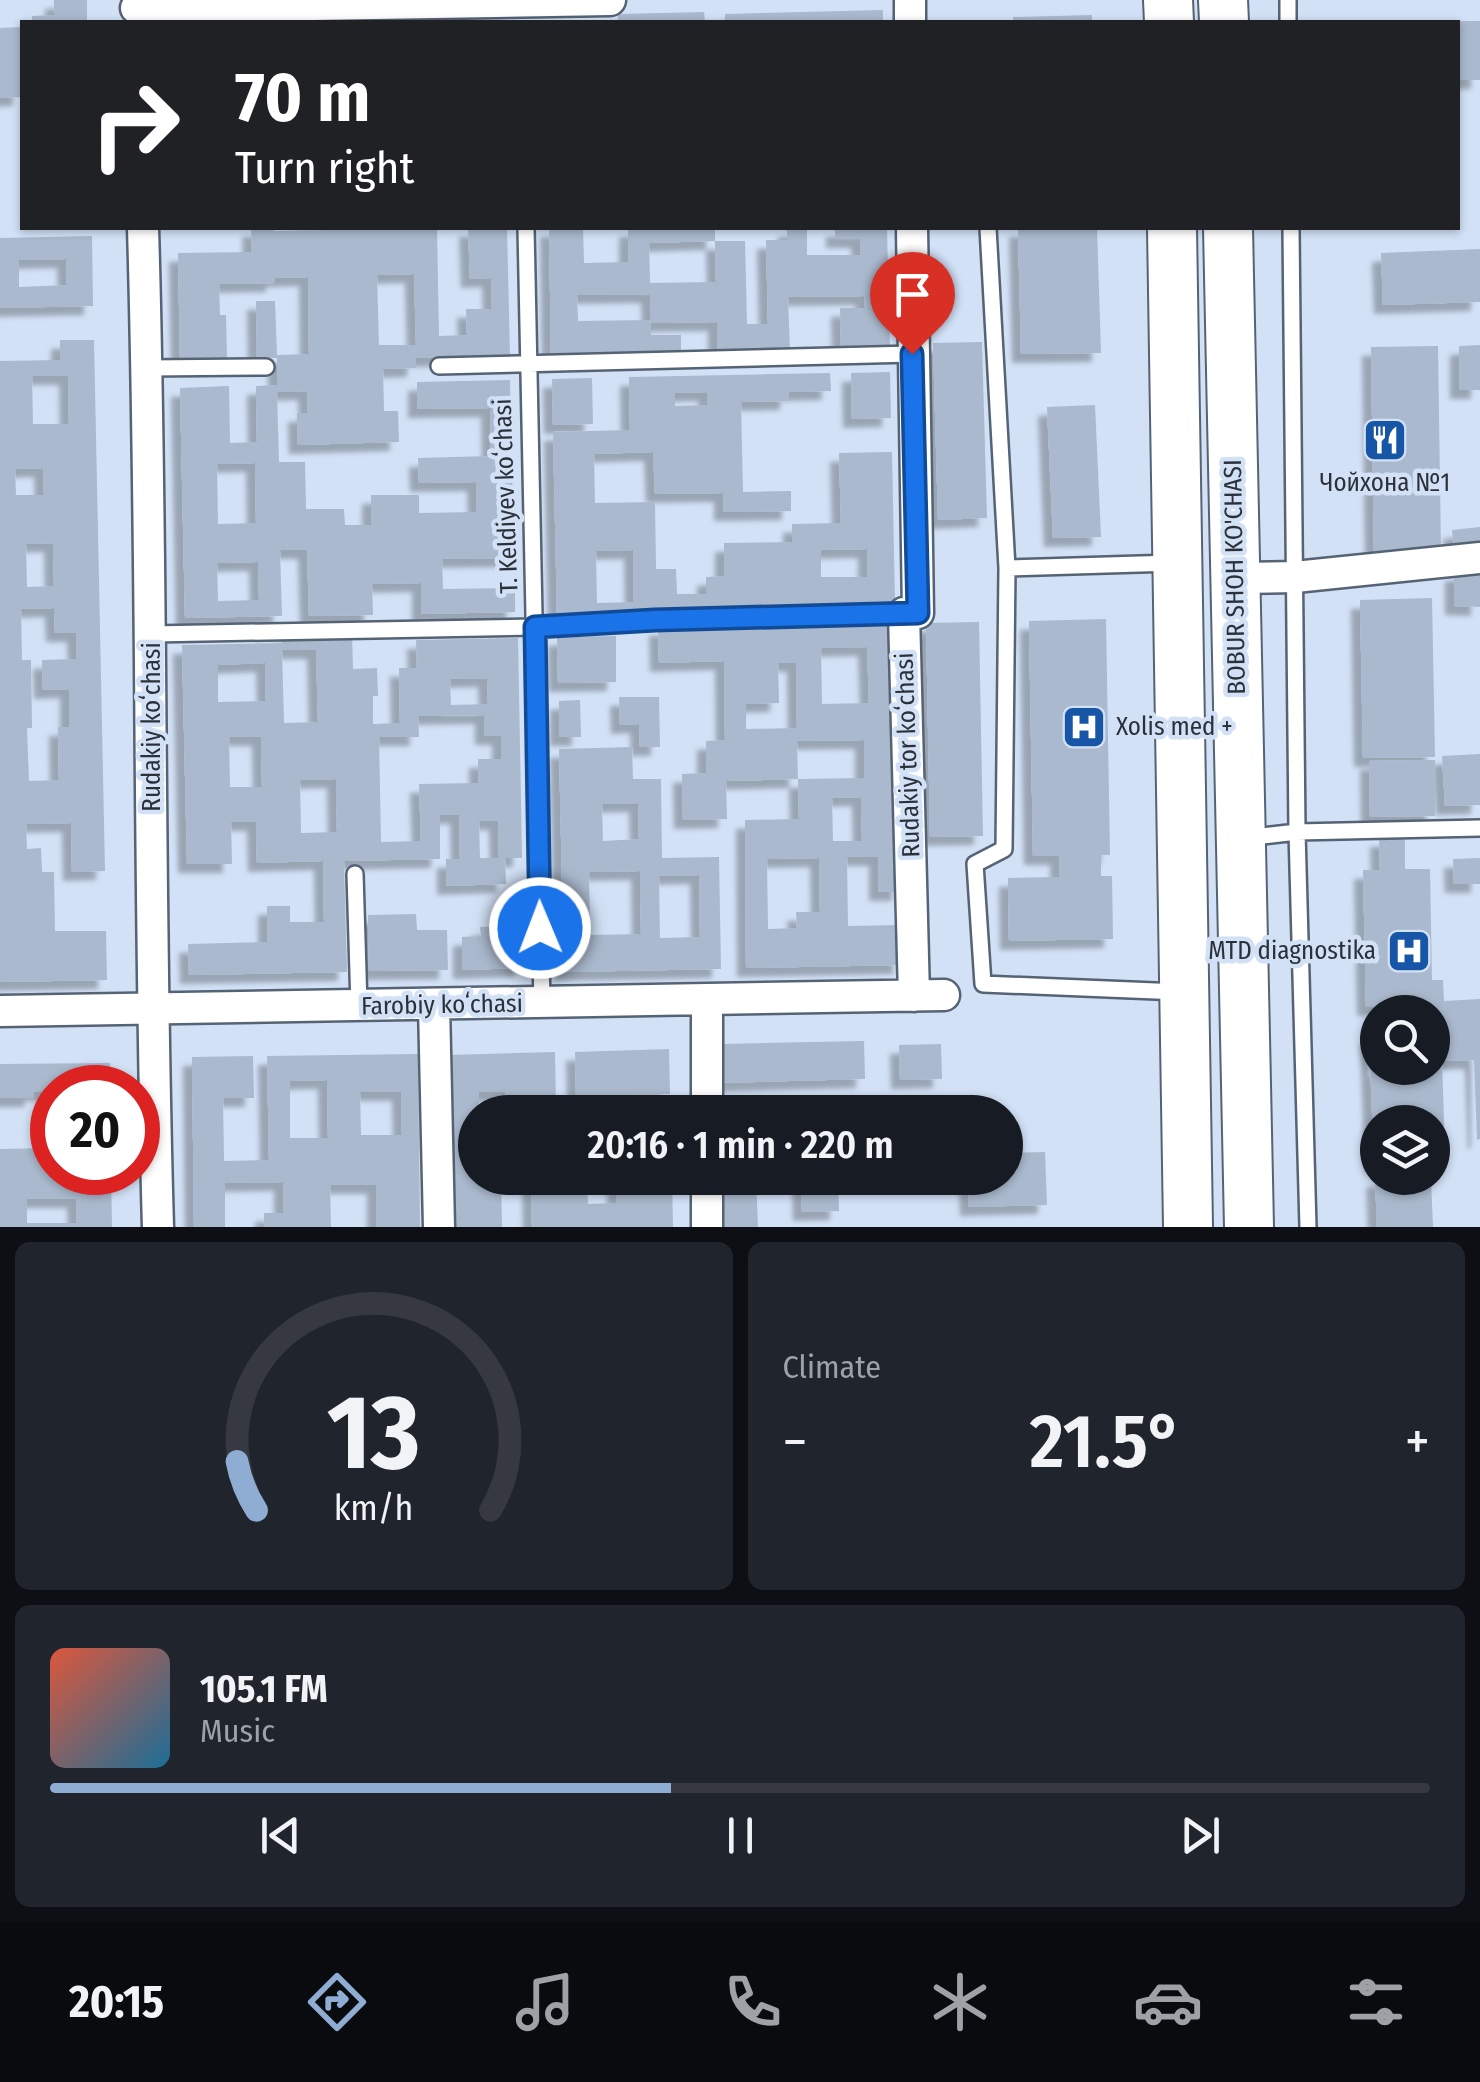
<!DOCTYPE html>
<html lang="en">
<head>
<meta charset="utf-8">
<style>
	body { margin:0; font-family:"Fira Sans Condensed",sans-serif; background:#20242c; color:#f1f3f6; height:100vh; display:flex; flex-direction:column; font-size:38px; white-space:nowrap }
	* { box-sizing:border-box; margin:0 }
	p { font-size:32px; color:#9ea1a6 }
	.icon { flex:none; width:55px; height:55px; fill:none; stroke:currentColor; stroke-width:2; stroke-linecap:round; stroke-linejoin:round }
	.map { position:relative; height:1227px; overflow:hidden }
	.sheet { display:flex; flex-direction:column; gap:15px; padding:15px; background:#0d0f14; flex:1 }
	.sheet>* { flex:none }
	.hud { position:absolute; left:20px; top:20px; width:1440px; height:210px; border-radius:0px; box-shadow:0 2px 8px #0004; background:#202124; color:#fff; overflow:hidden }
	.fabs { position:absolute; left:1360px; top:995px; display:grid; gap:20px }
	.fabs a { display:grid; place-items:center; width:90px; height:90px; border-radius:50%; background:#171b24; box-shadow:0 2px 8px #0004; font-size:50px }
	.speed { position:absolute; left:30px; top:1065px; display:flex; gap:20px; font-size:50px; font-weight:700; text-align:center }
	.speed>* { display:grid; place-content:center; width:130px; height:130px; border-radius:50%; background:#171b24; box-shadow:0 2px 8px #0004; line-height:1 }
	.speed .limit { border:15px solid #d22; background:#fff; color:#111 }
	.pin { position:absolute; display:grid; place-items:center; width:85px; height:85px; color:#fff; margin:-102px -42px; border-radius:50% 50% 50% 0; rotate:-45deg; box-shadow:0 0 10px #0007 }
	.pin .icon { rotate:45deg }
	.me { position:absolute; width:110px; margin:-55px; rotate:359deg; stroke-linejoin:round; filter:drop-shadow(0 0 8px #0008) }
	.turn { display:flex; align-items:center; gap:35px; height:210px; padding:0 50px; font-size:45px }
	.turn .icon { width:130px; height:130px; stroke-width:2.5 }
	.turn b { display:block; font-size:70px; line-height:85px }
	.big { font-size:75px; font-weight:600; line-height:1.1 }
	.sheet .widget { flex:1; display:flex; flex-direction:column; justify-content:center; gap:15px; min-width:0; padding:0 35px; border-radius:15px; background:#20242c }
	.sheet .dial { align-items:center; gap:0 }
	.dial svg { height:260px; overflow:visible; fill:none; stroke:#363941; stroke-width:7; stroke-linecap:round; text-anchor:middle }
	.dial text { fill:#f1f3f6; stroke:none }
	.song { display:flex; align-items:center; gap:30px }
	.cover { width:120px; height:120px; border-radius:15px; background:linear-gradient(135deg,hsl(10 70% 55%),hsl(200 70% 35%)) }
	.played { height:10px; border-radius:5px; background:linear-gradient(90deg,#8facd2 45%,#363941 45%) }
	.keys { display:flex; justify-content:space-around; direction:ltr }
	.heat { display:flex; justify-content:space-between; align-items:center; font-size:55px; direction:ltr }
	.sheet .tiles { flex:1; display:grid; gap:15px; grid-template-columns:1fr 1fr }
	.widget:last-child { grid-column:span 2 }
	.trip { position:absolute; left:458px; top:1095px; width:565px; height:100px; border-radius:50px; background:#171b24; box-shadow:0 2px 8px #0004; font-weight:600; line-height:100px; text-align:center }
	.menu { display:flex; height:160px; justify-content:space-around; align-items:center; background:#090b0e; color:#9ea1a6 }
	.menu .icon { width:70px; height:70px }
	.menu .selected { color:#8facd2 }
	.menu b { font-size:45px; color:#f1f3f6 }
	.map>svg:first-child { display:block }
</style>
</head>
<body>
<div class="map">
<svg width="1480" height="1227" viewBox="0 0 1480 1227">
	<defs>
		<filter id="shadow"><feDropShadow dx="-9" dy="9" stdDeviation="2.5" flood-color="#0004"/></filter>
	</defs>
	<rect width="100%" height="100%" fill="#d2e1f6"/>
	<path fill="#aab9cd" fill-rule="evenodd" filter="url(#shadow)" d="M 54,0 L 87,0 L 87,22 L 32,22 L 32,16 L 54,15 Z
		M 883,10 L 883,22 L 725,22 L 725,14 Z
		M 704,12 L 705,22 L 618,22 L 618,14 Z
		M 1092,15 L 1092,22 L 1013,22 L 1013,17 Z
		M 1458,21 L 1480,21 L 1480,80 L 1458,80 Z
		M 22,27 L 22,97 L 0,98 L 0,28 Z
		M 251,228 L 274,228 L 274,231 L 437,228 L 439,336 L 467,335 L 466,309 L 492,309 L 491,278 L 470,279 L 468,228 L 507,228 L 510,356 L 416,358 L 416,368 L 383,369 L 384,411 L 398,411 L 399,442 L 298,445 L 297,413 L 308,413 L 307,391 L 277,392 L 279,462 L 305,462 L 306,509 L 344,509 L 345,525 L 371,525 L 371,495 L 419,495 L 419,513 L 477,512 L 476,482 L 419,483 L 418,458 L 491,456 L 490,408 L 417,409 L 417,382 L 510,380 L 514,558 L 442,559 L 443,589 L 515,588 L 515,612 L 421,614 L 421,583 L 372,584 L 373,615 L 309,616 L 307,550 L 280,550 L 282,616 L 185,618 L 180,388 L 229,386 L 230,443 L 257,442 L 256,386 L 277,385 L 277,358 L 257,358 L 256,301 L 275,301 L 277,355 L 309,354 L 308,277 L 275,278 L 275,283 L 219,284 L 220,315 L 226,315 L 227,359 L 180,360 L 178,253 L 252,252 ZM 414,274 L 416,345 L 379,345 L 377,275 ZM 255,463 L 256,523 L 218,524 L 217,464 ZM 258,562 L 259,600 L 218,601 L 217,563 Z
		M 549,228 L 583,228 L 584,263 L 628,262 L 628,228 L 715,228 L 715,241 L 745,241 L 747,324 L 768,324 L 766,240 L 787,240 L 787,228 L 807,228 L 807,255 L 861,255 L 860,239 L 835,239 L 835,228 L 887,228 L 890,349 L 841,350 L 840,308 L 865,308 L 864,296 L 788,297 L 790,350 L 717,352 L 717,322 L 651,323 L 651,335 L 681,335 L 681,353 L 551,356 ZM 715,241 L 716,282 L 650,283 L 649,243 ZM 650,294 L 651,320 L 578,321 L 577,295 Z
		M 1018,228 L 1097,228 L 1101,353 L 1021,354 Z
		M 92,236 L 93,306 L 0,308 L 0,238 ZM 66,259 L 67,285 L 19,287 L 19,260 Z
		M 1480,249 L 1480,302 L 1383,305 L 1381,253 Z
		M 60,340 L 94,340 L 105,871 L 72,872 L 71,823 L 26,824 L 27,849 L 41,848 L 42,872 L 54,872 L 55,931 L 106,931 L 107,980 L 0,982 L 0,361 L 60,360 ZM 32,376 L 68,376 L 69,424 L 33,424 ZM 43,468 L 44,495 L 16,495 L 15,469 ZM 53,543 L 54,586 L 27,587 L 26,544 ZM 54,608 L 55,633 L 76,633 L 77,659 L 42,660 L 43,690 L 69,689 L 69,727 L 58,727 L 59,780 L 29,781 L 27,728 L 32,728 L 31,660 L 22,660 L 21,609 Z
		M 982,342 L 987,518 L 938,520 L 933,343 Z
		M 1480,345 L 1480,390 L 1459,390 L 1459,346 Z
		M 1438,346 L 1441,552 L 1374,553 L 1371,347 Z
		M 890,372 L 891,418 L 852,419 L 851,373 Z
		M 830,373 L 831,391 L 789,392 L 789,401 L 741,402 L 743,492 L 791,491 L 791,511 L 723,512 L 723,493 L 655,494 L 653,452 L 594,454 L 595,503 L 655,502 L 656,569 L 676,569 L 677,594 L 706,594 L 706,577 L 724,576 L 724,543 L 792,542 L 792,524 L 841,523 L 839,453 L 892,452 L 895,604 L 557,615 L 553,432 L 630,430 L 629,377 ZM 707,392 L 707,405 L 675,406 L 675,393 ZM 867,549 L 867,577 L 821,577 L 821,550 ZM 633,550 L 634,602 L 597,603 L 596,551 Z
		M 592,378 L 593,424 L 553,425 L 552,379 Z
		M 1095,405 L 1101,537 L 1053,538 L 1047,407 Z
		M 1480,527 L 1480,547 L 1454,551 L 1452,530 Z
		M 1454,572 L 1480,572 L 1480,607 L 1454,606 Z
		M 1432,598 L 1435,757 L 1363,758 L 1360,600 Z
		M 1106,619 L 1110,855 L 1101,855 L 1101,876 L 1112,876 L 1113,939 L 1009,941 L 1008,878 L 1059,877 L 1059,856 L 1033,856 L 1029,621 Z
		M 895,622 L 901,892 L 878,892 L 878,857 L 847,857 L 848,926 L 902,925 L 902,965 L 746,968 L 745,820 L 799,819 L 798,779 L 864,778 L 864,740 L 797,741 L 798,779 L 726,781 L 727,819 L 683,820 L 682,774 L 706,773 L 706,741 L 725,740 L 724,661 L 659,663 L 658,627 ZM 867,647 L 869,703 L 822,704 L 821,648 ZM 778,663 L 796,663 L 797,728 L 746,729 L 746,704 L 779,703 ZM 861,797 L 862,841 L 833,841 L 832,798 ZM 819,858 L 820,912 L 796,912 L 797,928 L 768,929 L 767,859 Z
		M 979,622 L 983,836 L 930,837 L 926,623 Z
		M 352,634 L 353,669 L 377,668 L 378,696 L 373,696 L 373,724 L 400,723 L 399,668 L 417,668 L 416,640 L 518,638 L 522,858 L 505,858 L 506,884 L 446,886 L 446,859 L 460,859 L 459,815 L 440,815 L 440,859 L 344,861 L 347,972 L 189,975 L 188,944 L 267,942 L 267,906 L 290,906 L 290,922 L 324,922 L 323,861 L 257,863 L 256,822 L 231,822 L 232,864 L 187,864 L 182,645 L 282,643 L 282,635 ZM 282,650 L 316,650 L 318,722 L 284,723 ZM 265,663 L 266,701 L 218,702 L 218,665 ZM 487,678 L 488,704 L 451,705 L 450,679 ZM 484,715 L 484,736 L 501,736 L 501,759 L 478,759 L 478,783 L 419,784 L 421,841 L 381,842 L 379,737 L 419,737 L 418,716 ZM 229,737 L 261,737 L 262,787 L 230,787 ZM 336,779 L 337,832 L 301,833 L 300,780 ZM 479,821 L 498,821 L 499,858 L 480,858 Z
		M 616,636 L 616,682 L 558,683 L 557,637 Z
		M 619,697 L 659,697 L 660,747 L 640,747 L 639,724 L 620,725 Z
		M 580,700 L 581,737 L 559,737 L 559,701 Z
		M 632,747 L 633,779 L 661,779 L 662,858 L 719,857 L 721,969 L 564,972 L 559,749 ZM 638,803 L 639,839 L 603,841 L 602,804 ZM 640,871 L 641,934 L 590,935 L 589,872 ZM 699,875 L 700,937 L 660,938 L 659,876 Z
		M 1480,754 L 1480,805 L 1445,806 L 1442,756 Z
		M 1435,760 L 1435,816 L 1370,817 L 1369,761 Z
		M 1379,838 L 1405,838 L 1405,869 L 1430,869 L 1432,980 L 1443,980 L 1444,1001 L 1480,999 L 1480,1139 L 1477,1140 L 1474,1060 L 1442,1061 L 1445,1150 L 1432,1150 L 1432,1122 L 1378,1122 L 1378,1165 L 1374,1165 L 1369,1036 L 1378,1036 L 1378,1068 L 1432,1068 L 1432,1012 L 1390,1012 L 1390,1007 L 1366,1007 L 1363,870 L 1380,870 Z
		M 1480,858 L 1480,884 L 1454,884 L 1453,859 Z
		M 416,914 L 417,930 L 447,930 L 448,970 L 369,971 L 368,915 Z
		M 524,926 L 524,968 L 462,970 L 462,937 L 481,936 L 480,927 Z
		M 864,1041 L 865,1079 L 720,1083 L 719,1044 Z
		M 941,1044 L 942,1079 L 900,1080 L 899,1045 Z
		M 669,1049 L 670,1094 L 576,1096 L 575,1052 Z
		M 555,1052 L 556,1112 L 506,1112 L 505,1092 L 479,1092 L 479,1112 L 475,1112 L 475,1178 L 501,1178 L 502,1227 L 453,1227 L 449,1055 Z
		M 418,1054 L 420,1227 L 376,1227 L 376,1185 L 330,1185 L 331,1227 L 264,1227 L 264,1213 L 283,1213 L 283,1182 L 225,1183 L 225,1227 L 194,1227 L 192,1057 L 253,1056 L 254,1098 L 223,1098 L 224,1161 L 269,1160 L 267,1056 ZM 327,1080 L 328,1138 L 290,1138 L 290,1081 ZM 360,1092 L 401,1092 L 402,1135 L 361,1135 Z
		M 110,1063 L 111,1088 L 52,1088 L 52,1092 L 33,1092 L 34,1098 L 0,1098 L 0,1064 Z
		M 52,1148 L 52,1172 L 111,1172 L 112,1227 L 0,1227 L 0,1149 ZM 27,1199 L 76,1199 L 77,1223 L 27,1223 Z
		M 1045,1152 L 1047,1205 L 969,1207 L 968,1178 L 1005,1178 L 1005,1153 Z
		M 531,1178 L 587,1178 L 588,1204 L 616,1203 L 616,1178 L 672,1178 L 673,1227 L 532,1227 Z
		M 717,1178 L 756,1178 L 758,1227 L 718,1227 Z
		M 801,1178 L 838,1178 L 839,1211 L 802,1212 Z
		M 1375,1178 L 1431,1179 L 1433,1227 L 1377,1227 Z"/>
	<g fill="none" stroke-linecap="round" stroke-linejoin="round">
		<g stroke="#566375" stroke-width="20">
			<path id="lane" d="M 1288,0 L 1288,22
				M 526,228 L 542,1003
				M 988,228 L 1007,568 L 1004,849 L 975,864 L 983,984 L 1180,992
				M 1291,228 L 1297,832 L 1308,1227
				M 439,366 L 912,354
				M 147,368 L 266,367
				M 1007,568 L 1173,563
				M 152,634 L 535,627 L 655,620 L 904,613
				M 1245,838 L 1297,832 L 1480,828
				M 355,874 L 359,1006"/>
		</g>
		<g stroke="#566375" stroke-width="35">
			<path id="street" d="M 910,0 L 910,22
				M 136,8 L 610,0
				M 143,228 C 153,561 148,894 158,1227
				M 912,228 L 918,613 L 904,613 L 914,996
				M 1235,578 L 1295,577 L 1480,558
				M 707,1000 L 707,1112
				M 434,1005 L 439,1227
				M 0,1011 L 944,995
				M 707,1178 L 707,1227"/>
		</g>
		<g stroke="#566375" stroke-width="52">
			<path id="primary" d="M 1168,0 L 1169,22
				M 1223,0 L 1224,22
				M 1172,228 L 1188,1227
				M 1228,228 L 1249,1227"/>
		</g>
		<use href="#lane" stroke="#fff" stroke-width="15"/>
		<use href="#street" stroke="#fff" stroke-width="30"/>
		<use href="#primary" stroke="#fff" stroke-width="48"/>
	</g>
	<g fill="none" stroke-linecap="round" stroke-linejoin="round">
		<g stroke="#114b97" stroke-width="25">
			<path id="route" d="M 540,928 L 535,627 L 655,620 L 918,613 L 912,354"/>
		</g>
		<use href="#route" stroke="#1a73e8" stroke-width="18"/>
	</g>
	<defs>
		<g id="restaurant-square" transform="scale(2.25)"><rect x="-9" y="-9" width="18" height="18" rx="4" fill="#1756a6" stroke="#d2e1f6"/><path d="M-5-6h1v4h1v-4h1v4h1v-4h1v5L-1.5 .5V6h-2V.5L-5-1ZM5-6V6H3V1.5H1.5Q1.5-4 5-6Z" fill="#fff"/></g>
		<g id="hospital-square" transform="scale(2.25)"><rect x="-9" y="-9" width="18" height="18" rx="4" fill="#1756a6" stroke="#d2e1f6"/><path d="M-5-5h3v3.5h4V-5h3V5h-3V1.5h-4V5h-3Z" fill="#fff"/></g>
	</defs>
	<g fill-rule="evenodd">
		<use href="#restaurant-square" x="1385" y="440"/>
		<use href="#hospital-square" x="1084" y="727"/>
		<use href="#hospital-square" x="1409" y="951"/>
	</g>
	<g text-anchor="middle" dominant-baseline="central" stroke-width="9" stroke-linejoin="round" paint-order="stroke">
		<g font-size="25" fill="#2b3139" stroke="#d2e1f6">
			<text x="1385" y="483">Чойхона №1</text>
			<text x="1116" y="727" text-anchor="start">Xolis med +</text>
			<text x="1376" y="951" text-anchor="end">MTD diagnostika</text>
		</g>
		<g font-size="25" fill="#2b3139" stroke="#d2e1f6">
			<text transform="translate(506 496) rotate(-92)">T. Keldiyev koʻchasi</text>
			<text transform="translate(1235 577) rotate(-91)">BOBUR SHOH KO'CHASI</text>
			<text transform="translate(152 727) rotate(-90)">Rudakiy koʻchasi</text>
			<text transform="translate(908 755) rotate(-92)">Rudakiy tor koʻchasi</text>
			<text transform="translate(442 1005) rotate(-1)">Farobiy koʻchasi</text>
		</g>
	</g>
</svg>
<div class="fabs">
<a><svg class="icon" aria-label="search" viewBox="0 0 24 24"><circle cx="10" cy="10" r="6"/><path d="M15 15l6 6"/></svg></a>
<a><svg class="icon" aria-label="layers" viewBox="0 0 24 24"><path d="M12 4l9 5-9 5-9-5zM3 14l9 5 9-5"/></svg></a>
</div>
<div class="speed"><div class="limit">20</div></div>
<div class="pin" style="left:912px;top:354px;background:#d93025"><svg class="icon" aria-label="arrive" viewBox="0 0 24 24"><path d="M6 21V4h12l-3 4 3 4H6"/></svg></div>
<svg class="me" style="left:540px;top:928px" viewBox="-20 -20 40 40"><circle r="17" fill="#1a73e8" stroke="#fff" stroke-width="3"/><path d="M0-11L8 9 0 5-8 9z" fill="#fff"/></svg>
<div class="trip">20:16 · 1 min · 220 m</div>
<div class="hud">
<div class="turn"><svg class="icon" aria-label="right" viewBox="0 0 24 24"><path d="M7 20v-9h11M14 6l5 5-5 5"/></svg><div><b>70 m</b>Turn right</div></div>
</div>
</div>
<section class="sheet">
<div class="tiles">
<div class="widget dial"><svg viewBox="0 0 100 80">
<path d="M14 69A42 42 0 1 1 86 69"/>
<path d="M14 69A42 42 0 0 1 8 54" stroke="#8facd2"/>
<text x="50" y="56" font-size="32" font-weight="700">13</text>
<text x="50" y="72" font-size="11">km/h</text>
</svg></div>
<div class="widget"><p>Climate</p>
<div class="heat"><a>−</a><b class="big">21.5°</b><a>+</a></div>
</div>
<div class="widget">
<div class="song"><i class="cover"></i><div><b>105.1 FM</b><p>Music</p></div></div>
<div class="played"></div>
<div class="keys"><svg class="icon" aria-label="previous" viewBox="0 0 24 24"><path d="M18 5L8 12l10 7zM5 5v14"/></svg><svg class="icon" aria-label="pause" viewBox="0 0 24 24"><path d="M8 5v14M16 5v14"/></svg><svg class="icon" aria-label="next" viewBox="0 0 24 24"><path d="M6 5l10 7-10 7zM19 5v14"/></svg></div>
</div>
</div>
</section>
<nav class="menu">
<b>20:15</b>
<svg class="icon selected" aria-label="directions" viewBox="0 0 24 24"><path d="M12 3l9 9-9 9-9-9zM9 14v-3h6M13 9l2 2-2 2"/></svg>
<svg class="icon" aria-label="music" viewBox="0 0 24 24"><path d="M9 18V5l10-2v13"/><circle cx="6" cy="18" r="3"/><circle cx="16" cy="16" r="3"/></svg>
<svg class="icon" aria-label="phone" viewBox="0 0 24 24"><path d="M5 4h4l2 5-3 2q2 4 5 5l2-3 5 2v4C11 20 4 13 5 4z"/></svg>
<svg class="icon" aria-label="climate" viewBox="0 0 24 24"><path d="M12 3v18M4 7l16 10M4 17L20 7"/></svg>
<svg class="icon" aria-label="car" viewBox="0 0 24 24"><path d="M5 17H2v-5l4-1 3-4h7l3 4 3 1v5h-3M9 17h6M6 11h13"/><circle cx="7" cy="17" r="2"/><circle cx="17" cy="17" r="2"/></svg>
<svg class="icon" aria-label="filters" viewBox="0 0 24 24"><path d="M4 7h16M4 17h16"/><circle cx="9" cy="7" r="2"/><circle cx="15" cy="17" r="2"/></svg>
</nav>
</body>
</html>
